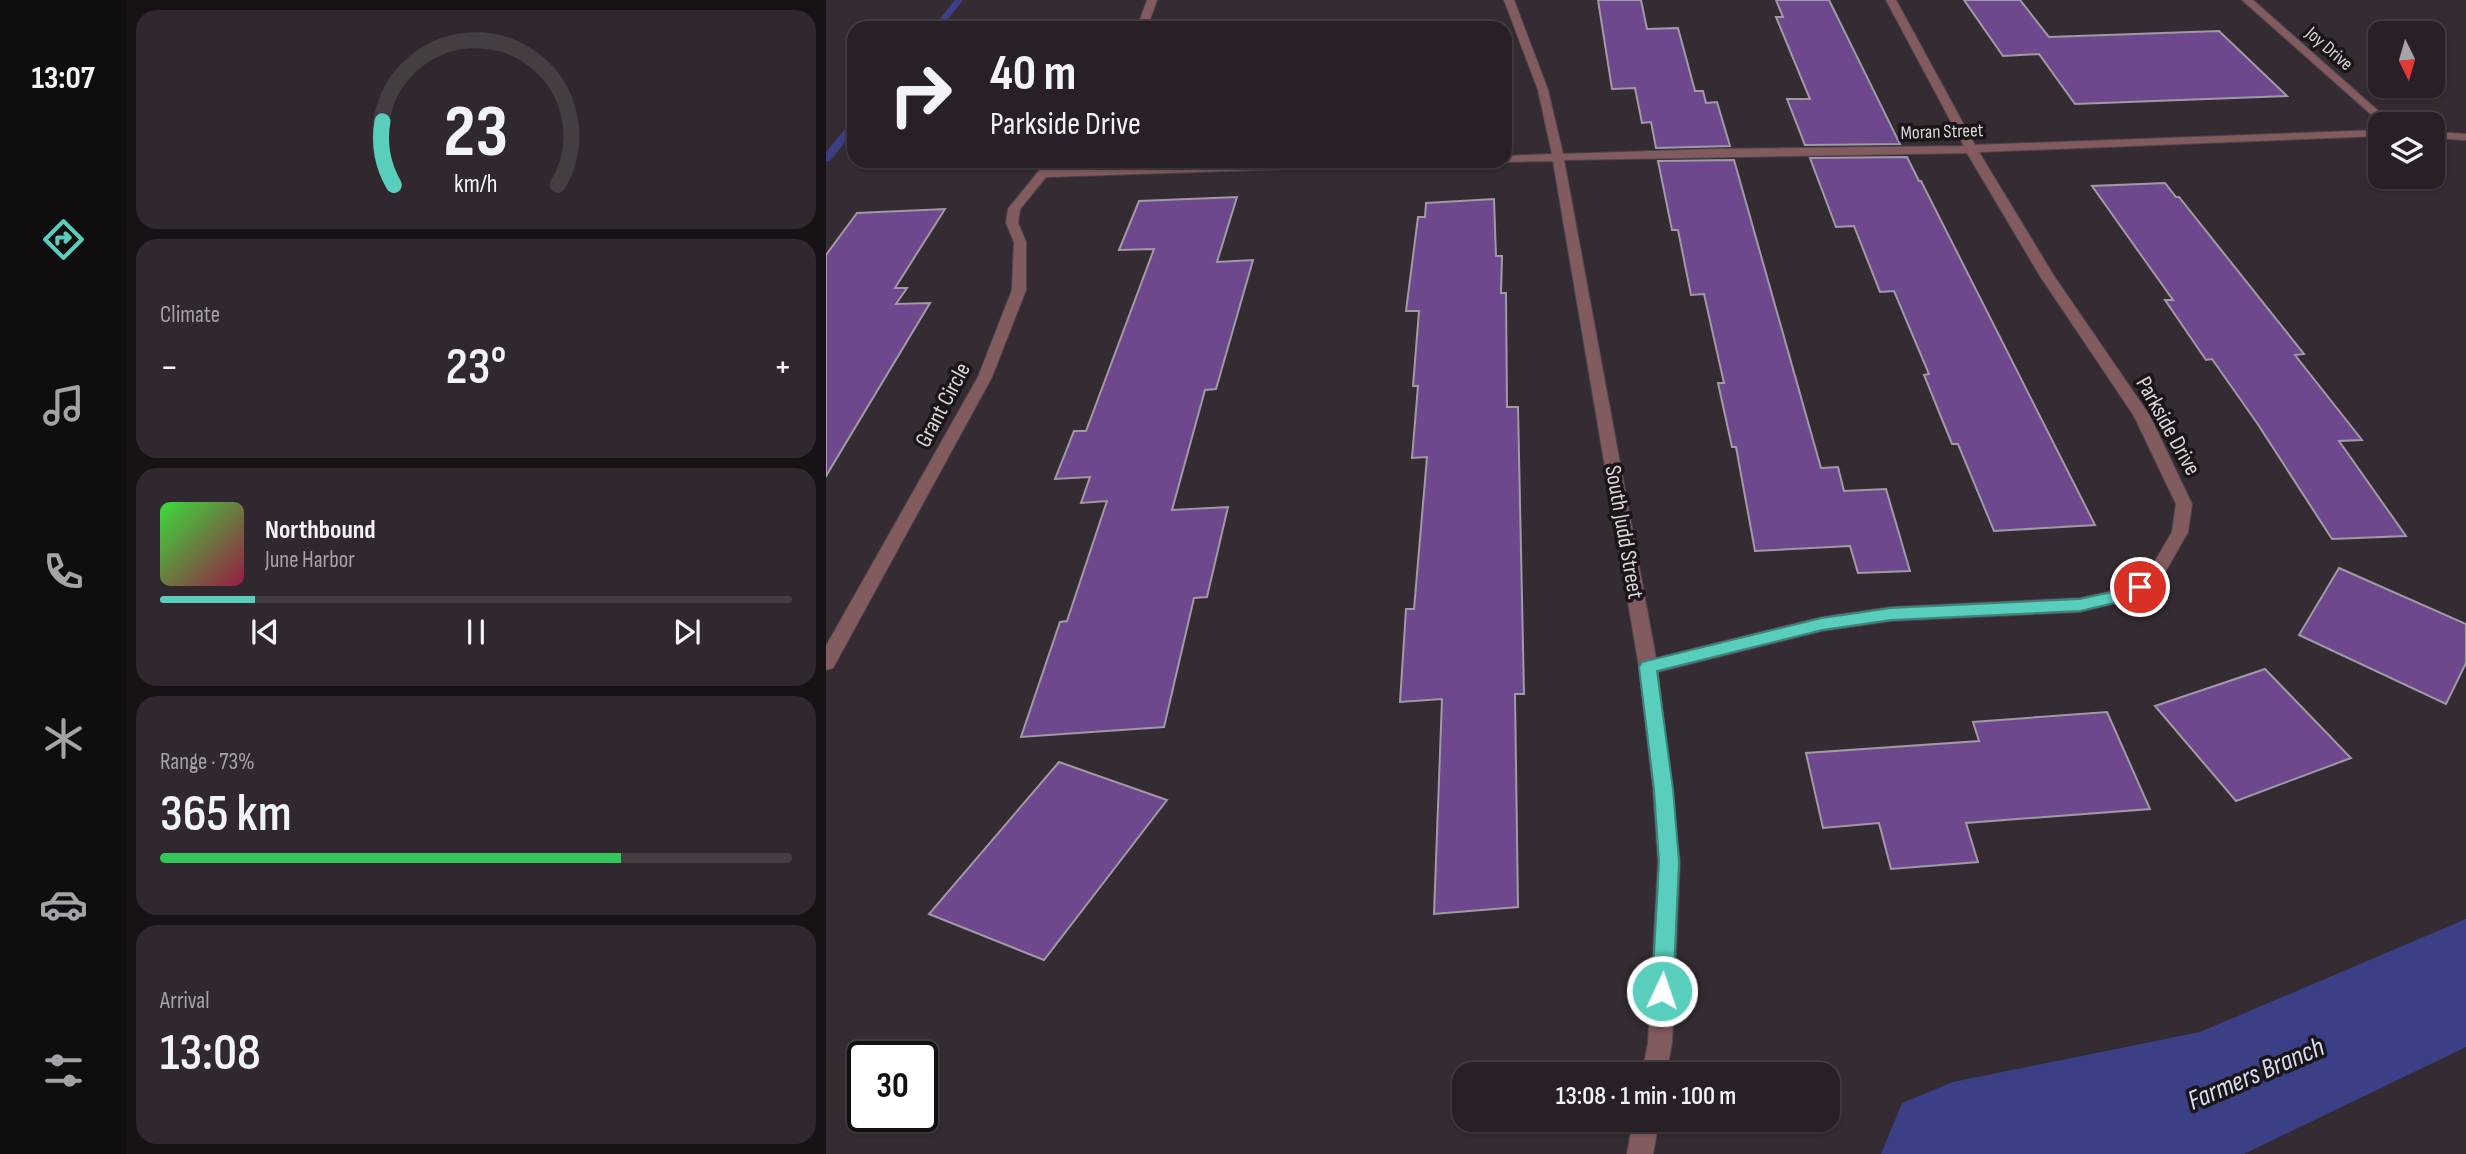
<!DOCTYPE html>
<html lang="en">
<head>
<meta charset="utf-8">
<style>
	body { margin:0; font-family:"Sofia Sans Condensed",sans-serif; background:#30282e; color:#f1f3f6; height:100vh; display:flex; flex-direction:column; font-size:26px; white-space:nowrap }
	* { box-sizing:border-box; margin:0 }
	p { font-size:23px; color:#a5a3a7 }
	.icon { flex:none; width:38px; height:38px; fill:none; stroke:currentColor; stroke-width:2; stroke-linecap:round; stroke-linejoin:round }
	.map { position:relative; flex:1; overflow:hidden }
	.details { display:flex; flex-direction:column; gap:10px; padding:10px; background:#161215; width:700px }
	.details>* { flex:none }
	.top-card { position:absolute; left:21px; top:21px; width:665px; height:147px; border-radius:21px; box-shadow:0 2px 5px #0004,0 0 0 2px #443e43; background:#282026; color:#f1f3f6; overflow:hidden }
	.needle { width:46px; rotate:175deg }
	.buttons { position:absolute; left:1542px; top:21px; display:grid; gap:14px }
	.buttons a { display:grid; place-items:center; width:77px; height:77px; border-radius:14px; background:#282026; box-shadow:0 2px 5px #0004,0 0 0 2px #443e43; font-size:35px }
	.speed { position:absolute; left:21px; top:1041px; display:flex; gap:14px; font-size:35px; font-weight:700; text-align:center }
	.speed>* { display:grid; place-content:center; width:91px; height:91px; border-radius:50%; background:#282026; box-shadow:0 2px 5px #0004,0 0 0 2px #443e43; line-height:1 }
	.speed .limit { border:4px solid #111; border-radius:10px; background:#fff; color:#111 }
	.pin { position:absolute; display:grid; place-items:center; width:60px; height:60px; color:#fff; margin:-30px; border:4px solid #fff; border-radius:50%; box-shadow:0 2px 7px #0007 }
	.me { position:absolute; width:77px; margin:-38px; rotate:3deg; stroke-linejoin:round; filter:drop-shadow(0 0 5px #0008) }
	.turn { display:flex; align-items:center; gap:24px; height:147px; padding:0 28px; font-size:32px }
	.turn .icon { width:91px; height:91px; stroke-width:2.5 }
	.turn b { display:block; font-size:49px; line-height:60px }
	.big { font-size:52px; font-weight:600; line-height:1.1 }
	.details .widget { flex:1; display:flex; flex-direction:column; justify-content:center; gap:10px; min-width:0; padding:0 24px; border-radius:21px; background:#30282e }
	.details .dial { align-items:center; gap:0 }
	.dial svg { height:182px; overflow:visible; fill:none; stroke:#443e43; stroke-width:7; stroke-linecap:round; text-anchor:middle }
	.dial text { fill:#f1f3f6; stroke:none }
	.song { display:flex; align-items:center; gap:21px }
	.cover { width:84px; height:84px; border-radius:10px; background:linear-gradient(135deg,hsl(120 70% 55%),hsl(340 70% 35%)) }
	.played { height:7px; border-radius:4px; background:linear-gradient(90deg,#5acebd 15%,#443e43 15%) }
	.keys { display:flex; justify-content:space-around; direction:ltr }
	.heat { display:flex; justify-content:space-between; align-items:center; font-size:38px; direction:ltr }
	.charge { height:10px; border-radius:5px; background:linear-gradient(90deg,#34c759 73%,#443e43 0) }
	.trip { position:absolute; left:626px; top:1062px; width:388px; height:70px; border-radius:21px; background:#282026; box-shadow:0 2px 5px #0004,0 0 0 2px #443e43; font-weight:600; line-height:70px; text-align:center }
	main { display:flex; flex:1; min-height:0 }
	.menu { display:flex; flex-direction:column; width:126px; justify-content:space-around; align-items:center; background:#100d0f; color:#a5a3a7 }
	.menu .icon { width:49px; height:49px }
	.menu .active { color:#5acebd }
	.menu b { font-size:32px; color:#f1f3f6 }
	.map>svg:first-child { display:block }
</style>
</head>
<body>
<main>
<nav class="menu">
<b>13:07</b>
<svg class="icon active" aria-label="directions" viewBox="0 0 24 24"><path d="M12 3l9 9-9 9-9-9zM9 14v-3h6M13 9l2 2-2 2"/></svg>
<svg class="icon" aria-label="music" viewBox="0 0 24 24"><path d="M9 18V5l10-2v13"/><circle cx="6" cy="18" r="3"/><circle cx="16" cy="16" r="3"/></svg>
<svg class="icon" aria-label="phone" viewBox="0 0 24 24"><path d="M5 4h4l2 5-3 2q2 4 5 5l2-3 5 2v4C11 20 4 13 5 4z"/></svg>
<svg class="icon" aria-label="climate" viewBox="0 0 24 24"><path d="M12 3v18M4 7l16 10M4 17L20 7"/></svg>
<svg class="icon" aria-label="car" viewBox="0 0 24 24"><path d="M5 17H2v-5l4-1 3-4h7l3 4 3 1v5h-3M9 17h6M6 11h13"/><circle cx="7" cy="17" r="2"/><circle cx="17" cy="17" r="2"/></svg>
<svg class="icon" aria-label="filters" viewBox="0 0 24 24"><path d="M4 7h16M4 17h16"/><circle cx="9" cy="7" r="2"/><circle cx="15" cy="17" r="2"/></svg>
</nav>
<section class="details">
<div class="widget dial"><svg viewBox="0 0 100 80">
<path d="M14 69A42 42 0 1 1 86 69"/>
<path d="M14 69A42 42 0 0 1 9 41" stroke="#5acebd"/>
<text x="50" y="56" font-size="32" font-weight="700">23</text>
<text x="50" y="72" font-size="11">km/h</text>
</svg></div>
<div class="widget"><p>Climate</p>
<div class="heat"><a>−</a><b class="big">23°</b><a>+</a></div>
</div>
<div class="widget">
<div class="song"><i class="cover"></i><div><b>Northbound</b><p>June Harbor</p></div></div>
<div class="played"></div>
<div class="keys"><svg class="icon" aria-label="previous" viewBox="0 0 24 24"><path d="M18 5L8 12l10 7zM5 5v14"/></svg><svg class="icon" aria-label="pause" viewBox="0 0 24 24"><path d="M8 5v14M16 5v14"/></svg><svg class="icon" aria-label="next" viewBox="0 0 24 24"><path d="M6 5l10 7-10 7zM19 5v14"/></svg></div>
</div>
<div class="widget"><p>Range · 73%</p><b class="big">365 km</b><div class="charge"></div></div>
<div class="widget"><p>Arrival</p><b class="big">13:08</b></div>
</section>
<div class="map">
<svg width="1640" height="1154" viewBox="0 0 1640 1154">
	<rect width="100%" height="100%" fill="#352b32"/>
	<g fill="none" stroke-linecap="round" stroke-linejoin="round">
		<path fill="#3a3f86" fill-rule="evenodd" d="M 129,0 L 137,0 L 115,28 L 106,28 Z
			M 28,122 L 28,131 L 4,161 L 0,162 L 0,152 L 24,123 Z"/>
		<path fill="#3a3f86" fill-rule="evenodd" d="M 1640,919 L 1640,1047 L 1418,1154 L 1055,1154 L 1076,1103 L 1127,1082 L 1374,1032 Z"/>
	</g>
	<path fill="#6e488d" stroke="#a09aa6" stroke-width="2" d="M 772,0 L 815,0 L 821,29 L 852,28 L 869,91 L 877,91 L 880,103 L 891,102 L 904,146 L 830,148 L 825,122 L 816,123 L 809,88 L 786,89 Z
		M 950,0 L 1003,0 L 1074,144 L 979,145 L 961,99 L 984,99 L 950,17 L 957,17 Z
		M 1138,0 L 1194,0 L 1223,37 L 1393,31 L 1461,96 L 1249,104 L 1213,54 L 1177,56 Z
		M 1081,157 L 1093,181 L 1095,181 L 1269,525 L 1168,531 L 1132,444 L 1126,444 L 1098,375 L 1103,374 L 1068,291 L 1054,292 L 1028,226 L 1010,227 L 984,158 Z
		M 908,160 L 995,468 L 1012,467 L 1018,491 L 1060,489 L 1084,571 L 1032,573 L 1024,546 L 929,551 L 910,447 L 906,447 L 892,383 L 898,383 L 878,294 L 865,295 L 852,230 L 846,230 L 832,161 Z
		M 1339,183 L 1350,197 L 1353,197 L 1478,354 L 1469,355 L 1536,440 L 1513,441 L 1580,536 L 1506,539 L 1431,423 L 1386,359 L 1380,360 L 1339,300 L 1347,300 L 1266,186 Z
		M 411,197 L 391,262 L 427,260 L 390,389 L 379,390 L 346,510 L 402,507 L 381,597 L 368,598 L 338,727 L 195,737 L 234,622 L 241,621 L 281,501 L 255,503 L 264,477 L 229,479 L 248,431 L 260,431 L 328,249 L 293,250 L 313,201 Z
		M 668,199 L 670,256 L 676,256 L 675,293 L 680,293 L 681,407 L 692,407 L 698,694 L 689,694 L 692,907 L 608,914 L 616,699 L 574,702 L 580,609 L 588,609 L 601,457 L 586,458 L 592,386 L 587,386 L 593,311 L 580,311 L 592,217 L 599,217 L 600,203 Z
		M 119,209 L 69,288 L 81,288 L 70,304 L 104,303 L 0,476 L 0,255 L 31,213 Z
		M 1513,568 L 1640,624 L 1640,663 L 1620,704 L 1473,635 Z
		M 1439,669 L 1525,758 L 1410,801 L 1329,706 Z
		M 1281,712 L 1324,809 L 1140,823 L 1152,862 L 1065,869 L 1053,823 L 997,828 L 980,753 L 1153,741 L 1147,722 Z
		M 233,762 L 341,800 L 218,960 L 103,914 Z"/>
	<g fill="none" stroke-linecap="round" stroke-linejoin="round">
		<g stroke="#50464d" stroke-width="2">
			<path id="minor" d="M 321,0 L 331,0 L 321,28 L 311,28 Z
				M 678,0 L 688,0 L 722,90 L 737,154 L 886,149 L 1138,146 L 1060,0 L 1070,0 L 1149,145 L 1554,130 L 1554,136 L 1153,152 L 1228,276 L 1324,416 L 1366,504 L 1362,532 L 1333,583 L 1306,599 L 1254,612 L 1065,621 L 996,631 L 832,672 L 854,862 L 846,1043 L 840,1074 L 816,1074 L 822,1043 L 832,862 L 827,789 L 813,667 L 727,161 L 679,162 L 675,161 L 679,161 L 679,156 L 726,154 L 712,90 ZM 1141,153 L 1214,276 L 1308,416 L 1350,504 L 1346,532 L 1321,575 L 1295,589 L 1254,598 L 1065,607 L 996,617 L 830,658 L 738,160 Z
				M 1416,0 L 1427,0 L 1567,124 L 1556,124 Z
				M 1606,132 L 1640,134 L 1640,140 L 1606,138 Z
				M 221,161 L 233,161 L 226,170 L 502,161 L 614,161 L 608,164 L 220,177 L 194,209 L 192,223 L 200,242 L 200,290 L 166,377 L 7,668 L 0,670 L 0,646 L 152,377 L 186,290 L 188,242 L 180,223 L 182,209 Z
				M 807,1120 L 833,1120 L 827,1154 L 801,1154 Z"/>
		</g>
		<use href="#minor" fill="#825b5f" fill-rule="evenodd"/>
	</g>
	<path fill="#5acebd" stroke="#3a867b" stroke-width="2" d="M 1314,581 L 1322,587 L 1305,599 L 1254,611 L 1065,620 L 996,630 L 831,671 L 847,789 L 853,862 L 847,991 L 844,998 L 836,1001 L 829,998 L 826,991 L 833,862 L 828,789 L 813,667 L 816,662 L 996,618 L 1065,608 L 1254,599 L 1295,590 Z"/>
	<g text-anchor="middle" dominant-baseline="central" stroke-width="7" stroke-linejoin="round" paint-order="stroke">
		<g font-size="19" fill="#dbd4d8" stroke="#1a1518">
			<text transform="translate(1503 49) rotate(41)">Joy Drive</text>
			<text transform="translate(1116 132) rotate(-2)">Moran Street</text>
		</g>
		<g font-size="23" fill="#dbd4d8" stroke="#1a1518">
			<text transform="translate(117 405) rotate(-62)">Grant Circle</text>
			<text transform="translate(1342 426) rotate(61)">Parkside Drive</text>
			<text transform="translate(798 532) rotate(80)">South Judd Street</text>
		</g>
		<g font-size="28" font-style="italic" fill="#d8dcf1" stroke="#1a1518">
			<text transform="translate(1430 1074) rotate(-23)">Farmers Branch</text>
		</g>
	</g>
</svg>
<div class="buttons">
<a><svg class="needle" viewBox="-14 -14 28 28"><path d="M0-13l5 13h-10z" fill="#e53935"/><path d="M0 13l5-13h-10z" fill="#a5a3a7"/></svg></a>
<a><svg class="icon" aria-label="layers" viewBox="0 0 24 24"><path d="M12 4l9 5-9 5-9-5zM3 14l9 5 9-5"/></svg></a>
</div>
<div class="speed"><div class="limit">30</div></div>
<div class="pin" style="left:1314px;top:587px;background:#d93025"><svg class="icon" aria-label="arrive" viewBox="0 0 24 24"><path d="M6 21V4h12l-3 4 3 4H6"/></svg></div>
<svg class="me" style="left:836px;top:991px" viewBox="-20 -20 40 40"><circle r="17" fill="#5acebd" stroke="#fff" stroke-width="3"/><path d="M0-11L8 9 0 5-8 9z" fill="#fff"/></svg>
<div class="trip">13:08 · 1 min · 100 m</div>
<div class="top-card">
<div class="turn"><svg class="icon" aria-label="right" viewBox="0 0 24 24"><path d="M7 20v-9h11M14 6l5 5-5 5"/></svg><div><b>40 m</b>Parkside Drive</div></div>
</div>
</div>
</main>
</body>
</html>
